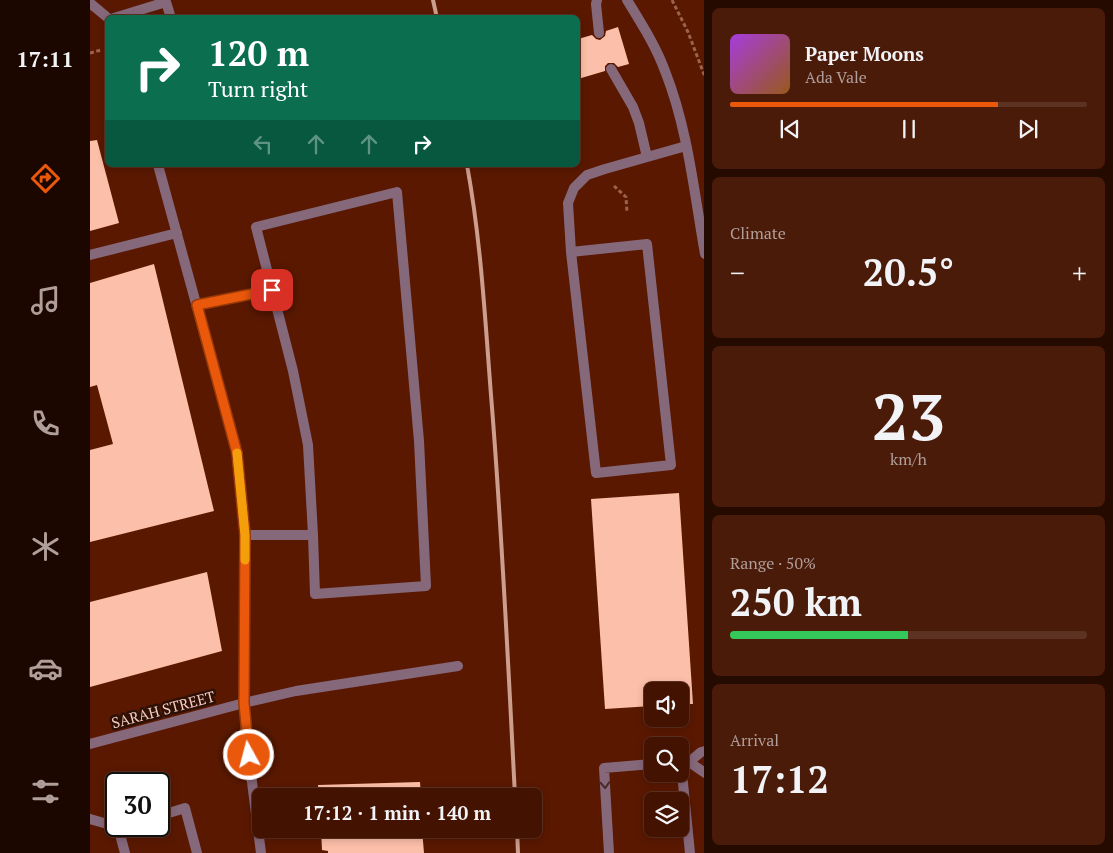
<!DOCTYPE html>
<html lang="en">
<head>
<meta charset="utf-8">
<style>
	body { margin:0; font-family:"PT Serif",serif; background:#4b1b0a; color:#f1f3f6; height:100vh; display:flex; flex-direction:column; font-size:19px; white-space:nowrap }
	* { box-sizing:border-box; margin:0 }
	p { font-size:16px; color:#af9e99 }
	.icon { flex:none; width:28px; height:28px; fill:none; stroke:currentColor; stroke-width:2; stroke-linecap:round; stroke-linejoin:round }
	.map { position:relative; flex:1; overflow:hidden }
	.side { display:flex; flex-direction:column; gap:8px; padding:8px; background:#250a00; width:409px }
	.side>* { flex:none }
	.guide { position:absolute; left:15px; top:15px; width:475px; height:152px; border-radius:8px; box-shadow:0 2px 8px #0003,0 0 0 1px #5c3222; background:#0b6e4f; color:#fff; overflow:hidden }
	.tools { position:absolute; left:554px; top:682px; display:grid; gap:10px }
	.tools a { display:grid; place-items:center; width:45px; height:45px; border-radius:8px; background:#441200; box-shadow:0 2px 8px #0003,0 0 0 1px #5c3222; font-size:25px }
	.speed { position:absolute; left:15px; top:772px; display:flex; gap:10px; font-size:25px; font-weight:700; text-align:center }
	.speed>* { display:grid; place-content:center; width:65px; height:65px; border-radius:50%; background:#441200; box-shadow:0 2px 8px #0003,0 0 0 1px #5c3222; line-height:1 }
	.speed .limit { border:2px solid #111; border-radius:8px; background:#fff; color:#111 }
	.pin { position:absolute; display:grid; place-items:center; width:42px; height:42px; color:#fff; margin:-21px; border-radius:10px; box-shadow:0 2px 8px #0006 }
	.me { position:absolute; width:55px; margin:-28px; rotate:353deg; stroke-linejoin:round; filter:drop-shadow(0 0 4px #0008) }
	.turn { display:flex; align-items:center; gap:18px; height:105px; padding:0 20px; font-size:22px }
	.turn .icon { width:65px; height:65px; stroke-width:2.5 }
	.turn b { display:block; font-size:35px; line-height:42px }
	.lanes { display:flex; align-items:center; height:48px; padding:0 20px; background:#0003; justify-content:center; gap:25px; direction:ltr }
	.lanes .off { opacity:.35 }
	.big { font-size:38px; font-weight:600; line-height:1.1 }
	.side .card { flex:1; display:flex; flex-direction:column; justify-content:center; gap:8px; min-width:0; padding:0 18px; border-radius:8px; background:#4b1b0a }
	.side .dial { align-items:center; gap:0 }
	.dial b { font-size:65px; line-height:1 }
	.song { display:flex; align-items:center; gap:15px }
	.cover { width:60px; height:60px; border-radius:8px; background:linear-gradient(135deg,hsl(280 70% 55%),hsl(30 70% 35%)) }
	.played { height:5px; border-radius:2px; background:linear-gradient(90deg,#ea580c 75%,#5c3222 75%) }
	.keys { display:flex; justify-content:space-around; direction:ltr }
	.heat { display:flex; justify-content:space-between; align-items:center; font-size:28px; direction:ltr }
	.charge { height:8px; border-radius:4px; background:linear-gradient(90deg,#34c759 50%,#5c3222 0) }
	.trip { position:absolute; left:162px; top:788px; width:290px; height:50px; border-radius:8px; background:#441200; box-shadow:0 2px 8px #0003,0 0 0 1px #5c3222; font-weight:600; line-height:50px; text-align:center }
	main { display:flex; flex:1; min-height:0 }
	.tabs { display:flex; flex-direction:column; width:90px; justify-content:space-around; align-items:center; background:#1b0700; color:#af9e99 }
	.tabs .icon { width:35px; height:35px }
	.tabs .current { color:#ea580c }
	.tabs b { font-size:22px; color:#f1f3f6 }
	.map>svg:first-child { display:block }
</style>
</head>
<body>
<main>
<nav class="tabs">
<b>17:11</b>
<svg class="icon current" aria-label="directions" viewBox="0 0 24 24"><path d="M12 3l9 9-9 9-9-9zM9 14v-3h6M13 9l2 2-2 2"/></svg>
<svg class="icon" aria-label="music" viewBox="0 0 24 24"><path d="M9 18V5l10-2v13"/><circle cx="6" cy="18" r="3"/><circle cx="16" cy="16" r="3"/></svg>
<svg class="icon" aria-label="phone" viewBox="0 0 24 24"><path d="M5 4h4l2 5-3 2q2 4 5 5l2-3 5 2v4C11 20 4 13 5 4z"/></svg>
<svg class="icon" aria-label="climate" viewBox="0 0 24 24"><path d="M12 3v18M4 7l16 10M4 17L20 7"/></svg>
<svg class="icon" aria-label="car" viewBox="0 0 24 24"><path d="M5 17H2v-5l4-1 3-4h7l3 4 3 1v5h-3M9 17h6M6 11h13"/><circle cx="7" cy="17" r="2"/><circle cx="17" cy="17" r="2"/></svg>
<svg class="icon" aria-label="filters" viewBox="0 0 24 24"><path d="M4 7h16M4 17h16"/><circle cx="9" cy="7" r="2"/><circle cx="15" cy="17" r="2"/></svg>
</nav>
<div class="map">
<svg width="615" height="853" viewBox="0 0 615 853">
	<rect width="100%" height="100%" fill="#5a1800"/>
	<path fill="#fcbfa9" d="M 528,27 L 539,64 L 528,67 L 524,63 L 518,63 L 515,66 L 515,71 L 488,79 L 488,39 L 502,35 L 506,39 L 510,40 L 515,36 L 516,31 Z
		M 7,140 L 29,223 L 0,231 L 0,141 Z
		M 64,264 L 124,511 L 0,542 L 0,450 L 23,444 L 7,385 L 0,387 L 0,283 Z
		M 589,493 L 603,704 L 590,704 L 590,691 L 562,691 L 562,706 L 515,709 L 501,499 Z
		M 117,572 L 132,651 L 0,687 L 0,602 Z
		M 330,782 L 331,796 L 229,796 L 228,785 Z
		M 231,829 L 332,829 L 334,853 L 238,853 L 238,851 L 232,850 Z"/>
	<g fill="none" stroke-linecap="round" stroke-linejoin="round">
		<path stroke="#9b634f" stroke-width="3" stroke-dasharray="4 2.5" stroke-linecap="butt" d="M 582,0 L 598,32 L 615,77
			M 0,53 L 11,50
			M 524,186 L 536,197 L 537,213"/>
		<path stroke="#86687b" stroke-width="10" d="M 507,0 L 506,4 L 509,33
			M 24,18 L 76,2 L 81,18
			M 521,69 L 543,107 L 549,123 L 557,157
			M 481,252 L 557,244 L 581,465 L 506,473 L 481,252 L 478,203 L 484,188 L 497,175 L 515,169 L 596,146
			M 0,255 L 87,233
			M 107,305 L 182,290
			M 155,535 L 223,535 L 225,594 L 336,586 L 329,441 L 307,192 L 166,227 L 203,371 L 218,445 L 223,535
			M 154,703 L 206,691 L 368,666
			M 615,751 L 611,752 L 599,762 L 615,773
			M 591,763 L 600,853
			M 69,816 L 95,808 L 107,853
			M 0,819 L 28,827 L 32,826
			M 28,827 L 35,853
			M 519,853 L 514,768 L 562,764"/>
		<path stroke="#86687b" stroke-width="10" d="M 537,0 C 551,23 566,46 575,71 C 598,129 604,192 615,254
			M 0,3 L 18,18
			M 68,165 L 147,453 L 155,535 L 154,703 L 156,735 L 171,853
			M 0,744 L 154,703"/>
		<path stroke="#cd9d8d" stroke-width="4" d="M 343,0 L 347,18
			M 377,165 C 391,241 395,318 401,395 C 412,529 418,662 425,796
			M 427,829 L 428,853"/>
	</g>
	<defs><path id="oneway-chevron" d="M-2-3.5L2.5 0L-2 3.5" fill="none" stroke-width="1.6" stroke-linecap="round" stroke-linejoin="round" transform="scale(1.25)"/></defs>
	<use stroke="#482a29" href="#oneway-chevron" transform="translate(515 785) rotate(87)"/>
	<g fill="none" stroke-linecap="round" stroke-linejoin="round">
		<g stroke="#983908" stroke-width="12">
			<path id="route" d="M 159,755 L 154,703 L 155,535 L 147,453 L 107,305 L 182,290"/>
		</g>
		<use href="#route" stroke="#ea580c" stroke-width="9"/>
		<path stroke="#f59e0b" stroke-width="9" d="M 147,453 L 155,535 L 155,560"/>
	</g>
	<g text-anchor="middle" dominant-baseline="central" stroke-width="5" stroke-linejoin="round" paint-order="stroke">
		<g font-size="15" fill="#f4cabc" stroke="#2d1006">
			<text transform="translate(73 709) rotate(-15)">SARAH STREET</text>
		</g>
	</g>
</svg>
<div class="tools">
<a><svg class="icon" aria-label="sound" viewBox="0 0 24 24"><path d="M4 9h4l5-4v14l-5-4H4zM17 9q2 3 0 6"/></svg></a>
<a><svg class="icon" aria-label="search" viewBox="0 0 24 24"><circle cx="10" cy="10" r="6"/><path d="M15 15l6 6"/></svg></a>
<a><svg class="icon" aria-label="layers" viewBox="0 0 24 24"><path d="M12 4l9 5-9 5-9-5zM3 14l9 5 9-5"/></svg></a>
</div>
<div class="speed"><div class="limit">30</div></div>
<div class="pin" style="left:182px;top:290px;background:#d93025"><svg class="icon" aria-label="arrive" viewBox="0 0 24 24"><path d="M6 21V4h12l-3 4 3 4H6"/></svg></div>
<svg class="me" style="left:159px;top:755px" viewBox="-20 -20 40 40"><circle r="17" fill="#ea580c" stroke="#fff" stroke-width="3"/><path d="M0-11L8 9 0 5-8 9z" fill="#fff"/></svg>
<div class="trip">17:12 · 1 min · 140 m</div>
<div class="guide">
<div class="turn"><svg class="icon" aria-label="right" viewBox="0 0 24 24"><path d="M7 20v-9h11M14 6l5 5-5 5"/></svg><div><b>120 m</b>Turn right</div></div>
<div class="lanes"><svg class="icon off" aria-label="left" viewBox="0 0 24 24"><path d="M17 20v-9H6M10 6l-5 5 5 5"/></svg><svg class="icon off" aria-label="ahead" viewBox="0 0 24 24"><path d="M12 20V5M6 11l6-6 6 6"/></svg><svg class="icon off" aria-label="ahead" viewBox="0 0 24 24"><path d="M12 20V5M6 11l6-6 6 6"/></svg><svg class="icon" aria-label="right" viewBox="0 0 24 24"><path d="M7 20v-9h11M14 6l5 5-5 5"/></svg></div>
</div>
</div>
<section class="side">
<div class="card">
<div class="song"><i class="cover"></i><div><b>Paper Moons</b><p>Ada Vale</p></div></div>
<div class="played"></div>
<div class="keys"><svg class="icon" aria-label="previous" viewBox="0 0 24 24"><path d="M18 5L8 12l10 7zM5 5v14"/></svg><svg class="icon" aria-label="pause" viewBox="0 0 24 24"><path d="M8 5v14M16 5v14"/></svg><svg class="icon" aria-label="next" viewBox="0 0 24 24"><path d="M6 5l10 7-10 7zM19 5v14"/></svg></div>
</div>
<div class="card"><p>Climate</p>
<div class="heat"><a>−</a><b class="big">20.5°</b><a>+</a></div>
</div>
<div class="card dial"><b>23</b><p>km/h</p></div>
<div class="card"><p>Range · 50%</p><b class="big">250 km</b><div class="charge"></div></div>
<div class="card"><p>Arrival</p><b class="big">17:12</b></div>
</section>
</main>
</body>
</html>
